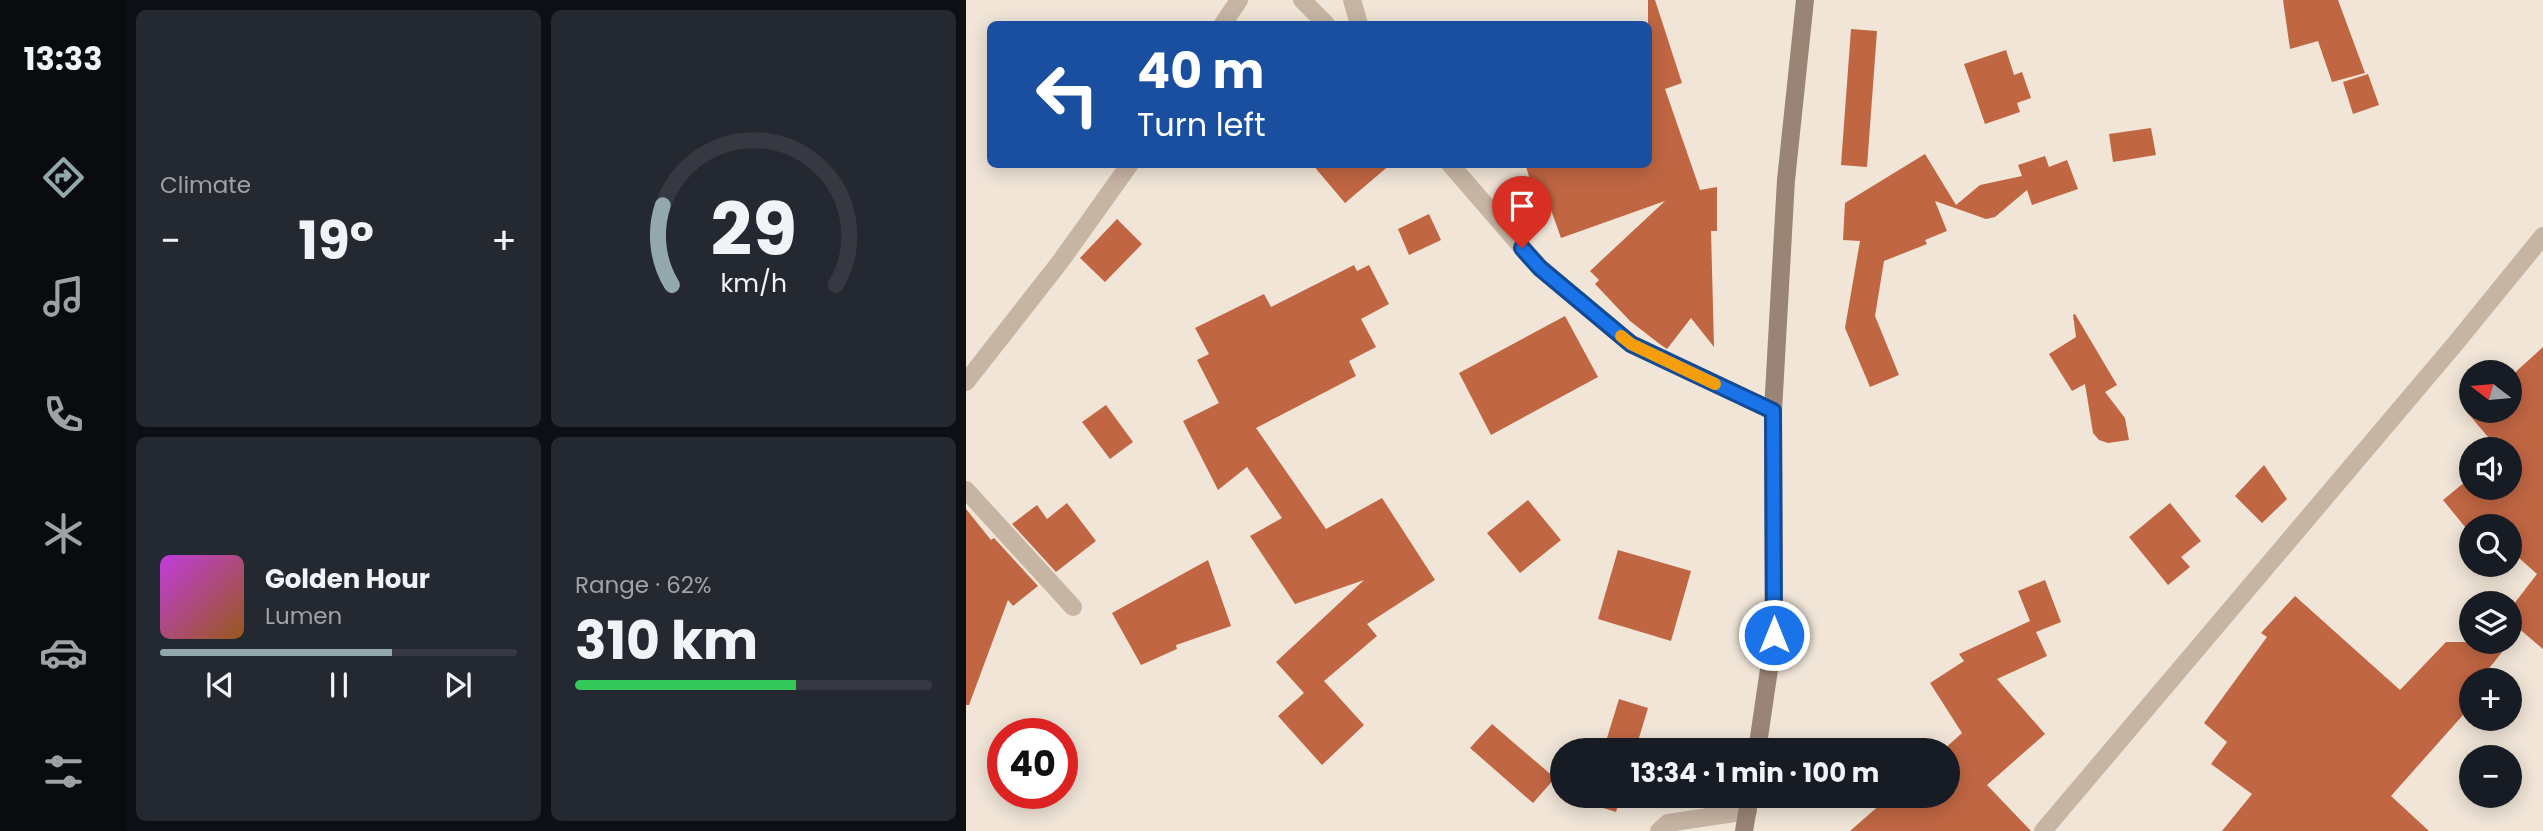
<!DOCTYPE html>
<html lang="en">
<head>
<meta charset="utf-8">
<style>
	body { margin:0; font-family:Poppins,sans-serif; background:#242831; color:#f1f3f6; height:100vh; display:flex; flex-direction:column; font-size:26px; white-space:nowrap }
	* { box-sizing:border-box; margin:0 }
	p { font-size:23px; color:#9ea1a6 }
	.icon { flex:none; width:38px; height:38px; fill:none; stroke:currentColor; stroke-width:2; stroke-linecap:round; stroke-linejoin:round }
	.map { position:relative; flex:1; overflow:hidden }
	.panel { display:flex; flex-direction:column; gap:10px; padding:10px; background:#0d0f14; width:840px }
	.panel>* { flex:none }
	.hud { position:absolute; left:21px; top:21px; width:665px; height:147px; border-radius:10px; box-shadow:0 4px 18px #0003; background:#1a4fa0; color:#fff; overflow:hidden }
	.needle { width:46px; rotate:286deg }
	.buttons { position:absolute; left:1493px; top:360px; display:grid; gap:14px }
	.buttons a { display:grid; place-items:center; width:63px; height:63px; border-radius:50%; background:#171b24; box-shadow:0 4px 18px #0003; font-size:35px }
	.speed { position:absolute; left:21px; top:718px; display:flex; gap:14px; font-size:35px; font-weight:700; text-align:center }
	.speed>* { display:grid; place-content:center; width:91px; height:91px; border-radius:50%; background:#171b24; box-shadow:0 4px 18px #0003; line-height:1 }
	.speed .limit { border:10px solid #d22; background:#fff; color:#111 }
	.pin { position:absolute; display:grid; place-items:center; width:60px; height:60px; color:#fff; margin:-72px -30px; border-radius:50% 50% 50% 0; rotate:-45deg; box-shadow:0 0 7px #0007 }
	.pin .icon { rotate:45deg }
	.me { position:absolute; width:77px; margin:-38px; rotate:0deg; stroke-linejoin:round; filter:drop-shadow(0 0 5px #0008) }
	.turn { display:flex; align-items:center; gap:24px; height:147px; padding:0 35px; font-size:32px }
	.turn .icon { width:91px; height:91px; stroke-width:2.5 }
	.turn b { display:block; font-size:49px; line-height:60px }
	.big { font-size:52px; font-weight:700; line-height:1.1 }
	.panel .tile { flex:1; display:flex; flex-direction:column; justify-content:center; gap:10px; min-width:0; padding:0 24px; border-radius:10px; background:#242831 }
	.panel .dial { align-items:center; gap:0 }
	.dial svg { height:182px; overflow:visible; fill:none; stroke:#363941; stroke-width:7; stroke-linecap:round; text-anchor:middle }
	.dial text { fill:#f1f3f6; stroke:none }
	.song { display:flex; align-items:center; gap:21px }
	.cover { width:84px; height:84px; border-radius:10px; background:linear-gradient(135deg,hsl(290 70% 55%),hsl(30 70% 35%)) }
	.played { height:7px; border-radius:4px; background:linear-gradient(90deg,#92a8ac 65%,#363941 65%) }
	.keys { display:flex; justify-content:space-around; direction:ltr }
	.heat { display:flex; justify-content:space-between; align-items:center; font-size:38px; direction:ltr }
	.charge { height:10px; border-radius:5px; background:linear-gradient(90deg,#34c759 62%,#363941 0) }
	.panel .tiles { flex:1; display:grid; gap:10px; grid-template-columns:repeat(2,1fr) }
	.trip { position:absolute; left:584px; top:738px; width:410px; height:70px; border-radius:35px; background:#171b24; box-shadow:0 4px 18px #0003; font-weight:700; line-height:70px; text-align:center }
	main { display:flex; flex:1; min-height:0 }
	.tab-bar { display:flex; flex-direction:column; width:126px; justify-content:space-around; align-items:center; background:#090b0e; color:#9ea1a6 }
	.tab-bar .icon { width:49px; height:49px }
	.tab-bar .current { color:#92a8ac }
	.tab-bar b { font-size:32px; color:#f1f3f6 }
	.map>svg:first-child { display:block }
</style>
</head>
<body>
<main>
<nav class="tab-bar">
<b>13:33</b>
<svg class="icon current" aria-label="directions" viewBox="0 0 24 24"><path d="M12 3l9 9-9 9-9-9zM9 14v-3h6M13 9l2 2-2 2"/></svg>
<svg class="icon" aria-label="music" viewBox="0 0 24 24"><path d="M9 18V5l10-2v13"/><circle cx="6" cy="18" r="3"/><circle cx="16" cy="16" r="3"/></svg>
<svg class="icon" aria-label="phone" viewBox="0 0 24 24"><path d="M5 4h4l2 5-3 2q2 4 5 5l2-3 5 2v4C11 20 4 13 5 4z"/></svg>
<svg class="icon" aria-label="climate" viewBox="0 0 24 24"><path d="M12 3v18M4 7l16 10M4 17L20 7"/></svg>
<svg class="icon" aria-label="car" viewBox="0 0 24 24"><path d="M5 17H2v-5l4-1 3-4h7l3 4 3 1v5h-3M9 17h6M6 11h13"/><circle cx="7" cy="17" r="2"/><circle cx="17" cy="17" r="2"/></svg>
<svg class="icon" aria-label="filters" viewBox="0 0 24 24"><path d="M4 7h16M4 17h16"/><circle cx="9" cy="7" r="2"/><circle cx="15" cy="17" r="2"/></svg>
</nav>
<section class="panel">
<div class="tiles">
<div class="tile"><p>Climate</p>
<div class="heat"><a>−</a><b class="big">19°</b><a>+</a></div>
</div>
<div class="tile dial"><svg viewBox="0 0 100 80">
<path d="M14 69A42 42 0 1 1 86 69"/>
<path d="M14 69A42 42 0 0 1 10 34" stroke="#92a8ac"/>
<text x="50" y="56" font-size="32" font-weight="700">29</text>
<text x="50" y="72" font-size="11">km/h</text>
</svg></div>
<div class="tile">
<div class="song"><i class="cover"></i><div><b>Golden Hour</b><p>Lumen</p></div></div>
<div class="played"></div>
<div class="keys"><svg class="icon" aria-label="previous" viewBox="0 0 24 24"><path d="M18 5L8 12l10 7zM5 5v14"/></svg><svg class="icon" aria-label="pause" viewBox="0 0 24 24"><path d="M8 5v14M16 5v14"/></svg><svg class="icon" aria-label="next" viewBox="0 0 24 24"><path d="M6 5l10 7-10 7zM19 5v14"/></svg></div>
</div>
<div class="tile"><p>Range · 62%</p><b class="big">310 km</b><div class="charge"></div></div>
</div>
</section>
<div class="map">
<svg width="1577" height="831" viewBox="0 0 1577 831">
	<rect width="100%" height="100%" fill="#f0e5d7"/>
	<path fill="#c16643" d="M 682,0 L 689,0 L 716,83 L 699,89 L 734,190 L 751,187 L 751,231 L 745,231 L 748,347 L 725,318 L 701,349 L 695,345 L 664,321 L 629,284 L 633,280 L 624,271 L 699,201 L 595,238 L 584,207 L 574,210 L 559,164 L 682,164 Z
		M 1317,0 L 1372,0 L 1399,73 L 1366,82 L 1352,41 L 1324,49 Z
		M 885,29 L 911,31 L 901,167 L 875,165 Z
		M 1040,50 L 1048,75 L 1056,72 L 1065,98 L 1051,103 L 1054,112 L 1019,124 L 998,64 Z
		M 1402,74 L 1413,105 L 1387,114 L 1377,82 Z
		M 1185,128 L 1190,155 L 1147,162 L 1143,134 Z
		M 959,154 L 990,205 L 1014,185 L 1056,176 L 1052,165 L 1079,156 L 1083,167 L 1101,160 L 1112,189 L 1066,205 L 1061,190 L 1029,217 L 1020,219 L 969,201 L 981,231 L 959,240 L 961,244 L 918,261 L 909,316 L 933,375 L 904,387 L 879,328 L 894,241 L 877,240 L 879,203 Z
		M 346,164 L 425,164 L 379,203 Z
		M 463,214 L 475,240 L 443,255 L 432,229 Z
		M 151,219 L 176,244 L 139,282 L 114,258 Z
		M 388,265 L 391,271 L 403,265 L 423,304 L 395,319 L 410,347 L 383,361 L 390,376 L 290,428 L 360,529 L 416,498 L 469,580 L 401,624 L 411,636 L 358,681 L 398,725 L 356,765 L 312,716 L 338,693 L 310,662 L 398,580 L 329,604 L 284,536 L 316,518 L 281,467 L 252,490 L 217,421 L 253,403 L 231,360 L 243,354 L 229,328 L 298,294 L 305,307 Z
		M 1109,314 L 1151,385 L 1139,392 L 1159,418 L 1163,440 L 1142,443 L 1133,440 L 1127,433 L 1119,384 L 1106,391 L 1083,354 L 1110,337 L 1107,315 Z
		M 599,316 L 632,377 L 525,435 L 493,373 Z
		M 1577,347 L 1577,649 L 1544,621 L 1544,609 L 1571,574 L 1544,550 L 1544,527 L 1518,527 L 1515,524 L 1505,527 L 1504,533 L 1477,500 L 1505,477 L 1505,488 L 1544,488 L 1544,450 L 1533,450 L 1500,411 L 1544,411 L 1544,377 Z
		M 140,405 L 167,442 L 144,459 L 116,422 Z
		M 1298,465 L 1321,499 L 1296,523 L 1269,496 Z
		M 562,500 L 595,540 L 554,573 L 521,533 Z
		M 101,503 L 130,541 L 90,572 L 46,524 L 71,505 L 81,519 Z
		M 1204,503 L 1235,541 L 1215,557 L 1224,567 L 1202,585 L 1163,537 Z
		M 0,509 L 25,540 L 28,538 L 72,586 L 47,606 L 42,600 L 3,705 L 0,705 Z
		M 652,550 L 725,571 L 705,641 L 632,619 Z
		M 242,560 L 265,626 L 210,645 L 211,649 L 175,665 L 146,613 Z
		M 1079,580 L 1095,622 L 1070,632 L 1081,656 L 1031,679 L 1079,734 L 1021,785 L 1065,831 L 884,831 L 924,796 L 982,796 L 982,751 L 976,751 L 996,733 L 964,683 L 998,661 L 993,654 L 1064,621 L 1052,591 Z
		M 1329,596 L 1434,690 L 1480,642 L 1544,642 L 1513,681 L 1505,681 L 1505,706 L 1425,796 L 1463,831 L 1256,831 L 1286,794 L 1245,764 L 1261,742 L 1238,723 L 1301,637 L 1295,633 Z
		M 653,699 L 682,708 L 669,751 L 637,751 Z
		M 526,724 L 589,778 L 567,803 L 504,748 Z
		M 623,796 L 655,796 L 650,812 L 621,803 Z"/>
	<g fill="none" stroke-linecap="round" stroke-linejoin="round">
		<path stroke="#c7b5a4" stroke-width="18" d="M 693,831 L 702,823 L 782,811"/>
		<path stroke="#c7b5a4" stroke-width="18" d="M 336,0 L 360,24
			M 386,0 L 393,24
			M 257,24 L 273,0
			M 484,164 L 574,268 L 665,344 L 807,411
			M 0,382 L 94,262 L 164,164
			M 0,490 L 107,607
			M 1077,831 L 1489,344 L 1577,236"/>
		<path stroke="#9a8476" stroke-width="18" d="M 791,751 L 808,635 L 807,411 L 820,180 L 839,0
			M 778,831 L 784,796"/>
	</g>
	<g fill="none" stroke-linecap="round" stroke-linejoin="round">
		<g stroke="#114b97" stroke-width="18">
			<path id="route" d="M 556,248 L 574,268 L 665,344 L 807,411 L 808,635"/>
		</g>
		<use href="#route" stroke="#1a73e8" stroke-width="12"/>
		<path stroke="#f59e0b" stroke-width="12" d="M 655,336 L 665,344 L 749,384"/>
	</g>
</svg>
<div class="buttons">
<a><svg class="needle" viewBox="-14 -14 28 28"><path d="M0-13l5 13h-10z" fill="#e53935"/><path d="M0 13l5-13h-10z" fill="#9ea1a6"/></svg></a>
<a><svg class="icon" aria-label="sound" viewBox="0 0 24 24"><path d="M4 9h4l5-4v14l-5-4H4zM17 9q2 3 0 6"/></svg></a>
<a><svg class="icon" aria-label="search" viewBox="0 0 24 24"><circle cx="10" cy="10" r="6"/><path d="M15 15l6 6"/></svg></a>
<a><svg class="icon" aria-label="layers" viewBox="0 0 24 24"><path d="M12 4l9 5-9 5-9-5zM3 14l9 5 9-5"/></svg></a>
<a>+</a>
<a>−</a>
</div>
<div class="speed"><div class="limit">40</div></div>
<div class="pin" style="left:556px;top:248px;background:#d93025"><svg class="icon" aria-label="arrive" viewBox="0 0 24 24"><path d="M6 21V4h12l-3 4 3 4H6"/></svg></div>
<svg class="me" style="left:808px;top:635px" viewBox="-20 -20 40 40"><circle r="17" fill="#1a73e8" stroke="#fff" stroke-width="3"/><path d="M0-11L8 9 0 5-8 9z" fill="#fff"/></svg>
<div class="trip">13:34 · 1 min · 100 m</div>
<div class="hud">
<div class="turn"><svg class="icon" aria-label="left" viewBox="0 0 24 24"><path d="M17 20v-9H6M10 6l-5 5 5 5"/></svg><div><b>40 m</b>Turn left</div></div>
</div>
</div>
</main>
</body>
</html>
